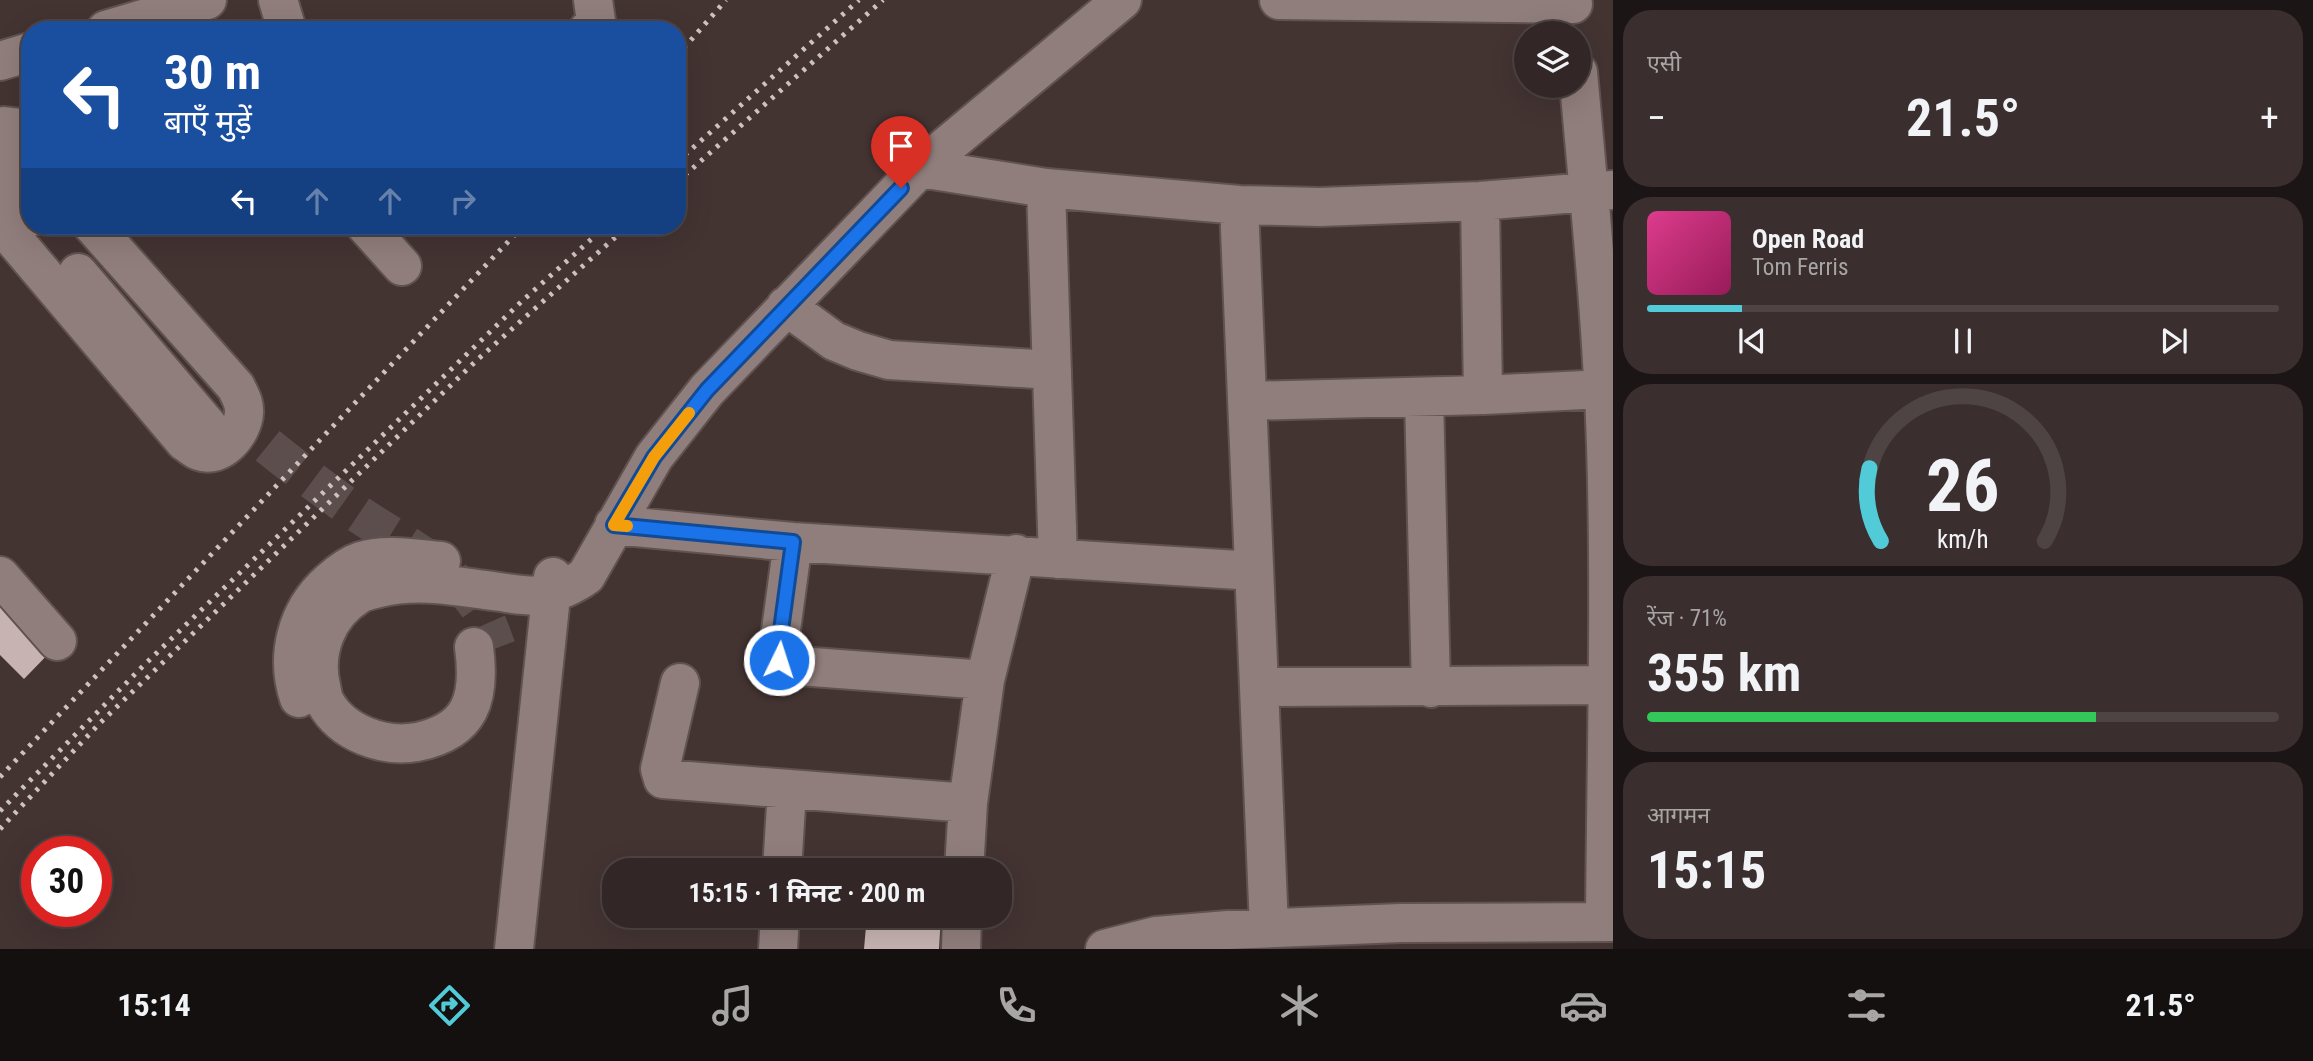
<!DOCTYPE html>
<html lang="hi">
<head>
<meta charset="utf-8">
<style>
	body { margin:0; font-family:"Roboto Condensed","Noto Sans Devanagari",sans-serif; background:#3a2f2e; color:#f1f3f6; height:100vh; display:flex; flex-direction:column; font-size:26px; white-space:nowrap }
	* { box-sizing:border-box; margin:0 }
	p { font-size:23px; color:#a8a5a7 }
	.icon { flex:none; width:38px; height:38px; fill:none; stroke:currentColor; stroke-width:2; stroke-linecap:round; stroke-linejoin:round }
	.map { position:relative; flex:1; overflow:hidden }
	.drawer { display:flex; flex-direction:column; gap:10px; padding:10px; background:#1c1515; width:700px }
	.drawer>* { flex:none }
	.banner { position:absolute; left:21px; top:21px; width:665px; height:214px; border-radius:28px; box-shadow:0 7px 28px #0002,0 0 0 2px #4d4443; background:#1a4fa0; color:#fff; overflow:hidden }
	.fabs { position:absolute; left:1514px; top:21px; display:grid; gap:14px }
	.fabs a { display:grid; place-items:center; width:77px; height:77px; border-radius:50%; background:#322726; box-shadow:0 7px 28px #0002,0 0 0 2px #4d4443; font-size:35px }
	.speed { position:absolute; left:21px; top:836px; display:flex; gap:14px; font-size:35px; font-weight:700; text-align:center }
	.speed>* { display:grid; place-content:center; width:91px; height:91px; border-radius:50%; background:#322726; box-shadow:0 7px 28px #0002,0 0 0 2px #4d4443; line-height:1 }
	.speed .limit { border:10px solid #d22; background:#fff; color:#111 }
	.pin { position:absolute; display:grid; place-items:center; width:60px; height:60px; color:#fff; margin:-72px -30px; border-radius:50% 50% 50% 0; rotate:-45deg; box-shadow:0 0 7px #0007 }
	.pin .icon { rotate:45deg }
	.me { position:absolute; width:77px; margin:-38px; rotate:4deg; stroke-linejoin:round; filter:drop-shadow(0 0 5px #0008) }
	.turn { display:flex; align-items:center; gap:24px; height:147px; padding:0 28px; font-size:32px }
	.turn .icon { width:91px; height:91px; stroke-width:2.5 }
	.turn b { display:block; font-size:49px; line-height:60px }
	.lanes { display:flex; align-items:center; height:66px; padding:0 28px; background:#0003; justify-content:center; gap:35px; direction:ltr }
	.lanes .off { opacity:.35 }
	.big { font-size:52px; font-weight:700; line-height:1.1 }
	.drawer .card { flex:1; display:flex; flex-direction:column; justify-content:center; gap:10px; min-width:0; padding:0 24px; border-radius:28px; background:#3a2f2e }
	.drawer .dial { align-items:center; gap:0 }
	.dial svg { height:182px; overflow:visible; fill:none; stroke:#4d4443; stroke-width:7; stroke-linecap:round; text-anchor:middle }
	.dial text { fill:#f1f3f6; stroke:none }
	.song { display:flex; align-items:center; gap:21px }
	.cover { width:84px; height:84px; border-radius:10px; background:linear-gradient(135deg,hsl(330 70% 55%),hsl(330 70% 35%)) }
	.played { height:7px; border-radius:4px; background:linear-gradient(90deg,#52cbd8 15%,#4d4443 15%) }
	.keys { display:flex; justify-content:space-around; direction:ltr }
	.heat { display:flex; justify-content:space-between; align-items:center; font-size:38px; direction:ltr }
	.charge { height:10px; border-radius:5px; background:linear-gradient(90deg,#34c759 71%,#4d4443 0) }
	.trip { position:absolute; left:602px; top:858px; width:410px; height:70px; border-radius:28px; background:#322726; box-shadow:0 7px 28px #0002,0 0 0 2px #4d4443; font-weight:700; line-height:70px; text-align:center }
	.menu { display:flex; height:112px; justify-content:space-around; align-items:center; background:#14100f; color:#a8a5a7 }
	.menu .icon { width:49px; height:49px }
	.menu .selected { color:#52cbd8 }
	.menu b { font-size:32px; color:#f1f3f6 }
	main { display:flex; flex:1; min-height:0 }
	.map>svg:first-child { display:block }
</style>
</head>
<body>
<main>
<div class="map">
<svg width="1613" height="949" viewBox="0 0 1613 949">
	<rect width="100%" height="100%" fill="#433432"/>
	<path fill="#c7b4b2" d="M 0,590 L 56,646 L 24,679 L 0,655 Z
		M 867,915 L 941,915 L 939,949 L 864,949 Z"/>
	<g fill="none" stroke-linecap="round" stroke-linejoin="round">
		<path stroke="#5c4e4c" stroke-width="38" stroke-dasharray="38 19" stroke-linecap="butt" d="M 224,409 C 266,446 309,479 354,511 C 397,541 449,564 480,609 C 488,621 492,635 497,648"/>
		<g stroke="#5f5251" stroke-width="42">
			<path id="minor" d="M 278,0 L 287,30
				M 1279,0 L 1573,4
				M 106,30 L 207,0
				M 588,30 L 596,21 L 593,0
				M 0,61 L 30,52
				M 1578,72 C 1589,196 1602,321 1606,446 C 1611,604 1606,763 1605,922
				M 4,126 L 30,129
				M 0,146 L 30,181
				M 920,168 L 1046,188 L 1239,205 L 1320,207 L 1480,201 L 1613,190
				M 0,182 L 30,217
				M 1046,188 L 1058,559
				M 1480,201 L 1483,395
				M 1239,205 L 1269,928
				M 0,223 L 185,442 C 189,444 195,450 199,451 C 221,460 243,432 244,413 C 245,403 240,396 236,387 L 93,226
				M 366,226 L 402,266
				M 78,273 L 208,426
				M 786,306 L 834,341 L 858,351 L 889,360 L 1052,370
				M 1424,397 L 1431,688
				M 1247,401 L 1483,395 L 1604,389
				M 614,525 L 793,542 L 1254,571
				M 793,542 L 778,652 L 779,660 L 786,665 L 985,680
				M 0,576 L 57,641
				M 474,647 C 481,699 471,731 417,742 C 383,748 342,733 325,702 C 323,698 322,691 321,686 C 313,652 327,614 358,595 C 364,591 372,590 379,588 C 418,578 460,587 500,592 C 514,594 529,597 543,595 C 556,593 575,584 586,576 L 654,457 L 707,390 L 920,168 L 1122,0
				M 680,683 L 660,769 L 663,779 L 968,803
				M 1259,687 L 1613,685
				M 299,698 C 285,656 296,611 330,581 C 339,573 349,565 361,561 C 386,553 416,559 441,561
				M 782,870 L 787,790
				M 964,870 L 968,803 L 985,680 L 1016,554
				M 514,949 L 553,577
				M 778,949 L 780,915
				M 961,949 L 962,915
				M 1105,949 L 1156,936 L 1228,930 L 1401,923 L 1613,922"/>
		</g>
		<use href="#minor" stroke="#907e7c" stroke-width="38"/>
		<path stroke="#ccc2c1" stroke-width="5" stroke-dasharray="3.5 7" stroke-linecap="butt" d="M 677,56 L 726,0
			M 677,162 L 859,0
			M 677,182 L 883,0
			M 0,777 L 523,226
			M 0,811 L 140,669 L 521,302 L 606,226
			M 0,829 L 99,724 L 477,360 L 628,226"/>
	</g>
	<g fill="none" stroke-linecap="round" stroke-linejoin="round">
		<g stroke="#114b97" stroke-width="18">
			<path id="route" d="M 779,660 L 778,652 L 793,542 L 614,525 L 654,457 L 707,390 L 901,188"/>
		</g>
		<use href="#route" stroke="#1a73e8" stroke-width="12"/>
		<path stroke="#f59e0b" stroke-width="12" d="M 627,526 L 614,525 L 654,457 L 689,413"/>
	</g>
</svg>
<div class="fabs">
<a><svg class="icon" aria-label="layers" viewBox="0 0 24 24"><path d="M12 4l9 5-9 5-9-5zM3 14l9 5 9-5"/></svg></a>
</div>
<div class="speed"><div class="limit">30</div></div>
<div class="pin" style="left:901px;top:188px;background:#d93025"><svg class="icon" aria-label="arrive" viewBox="0 0 24 24"><path d="M6 21V4h12l-3 4 3 4H6"/></svg></div>
<svg class="me" style="left:779px;top:660px" viewBox="-20 -20 40 40"><circle r="17" fill="#1a73e8" stroke="#fff" stroke-width="3"/><path d="M0-11L8 9 0 5-8 9z" fill="#fff"/></svg>
<div class="trip">15:15 · 1 मिनट · 200 m</div>
<div class="banner">
<div class="turn"><svg class="icon" aria-label="left" viewBox="0 0 24 24"><path d="M17 20v-9H6M10 6l-5 5 5 5"/></svg><div><b>30 m</b>बाएँ मुड़ें</div></div>
<div class="lanes"><svg class="icon" aria-label="left" viewBox="0 0 24 24"><path d="M17 20v-9H6M10 6l-5 5 5 5"/></svg><svg class="icon off" aria-label="ahead" viewBox="0 0 24 24"><path d="M12 20V5M6 11l6-6 6 6"/></svg><svg class="icon off" aria-label="ahead" viewBox="0 0 24 24"><path d="M12 20V5M6 11l6-6 6 6"/></svg><svg class="icon off" aria-label="right" viewBox="0 0 24 24"><path d="M7 20v-9h11M14 6l5 5-5 5"/></svg></div>
</div>
</div>
<section class="drawer">
<div class="card"><p>एसी</p>
<div class="heat"><a>−</a><b class="big">21.5°</b><a>+</a></div>
</div>
<div class="card">
<div class="song"><i class="cover"></i><div><b>Open Road</b><p>Tom Ferris</p></div></div>
<div class="played"></div>
<div class="keys"><svg class="icon" aria-label="previous" viewBox="0 0 24 24"><path d="M18 5L8 12l10 7zM5 5v14"/></svg><svg class="icon" aria-label="pause" viewBox="0 0 24 24"><path d="M8 5v14M16 5v14"/></svg><svg class="icon" aria-label="next" viewBox="0 0 24 24"><path d="M6 5l10 7-10 7zM19 5v14"/></svg></div>
</div>
<div class="card dial"><svg viewBox="0 0 100 80">
<path d="M14 69A42 42 0 1 1 86 69"/>
<path d="M14 69A42 42 0 0 1 9 37" stroke="#52cbd8"/>
<text x="50" y="56" font-size="32" font-weight="700">26</text>
<text x="50" y="72" font-size="11">km/h</text>
</svg></div>
<div class="card"><p>रेंज · 71%</p><b class="big">355 km</b><div class="charge"></div></div>
<div class="card"><p>आगमन</p><b class="big">15:15</b></div>
</section>
</main>
<nav class="menu">
<b>15:14</b>
<svg class="icon selected" aria-label="directions" viewBox="0 0 24 24"><path d="M12 3l9 9-9 9-9-9zM9 14v-3h6M13 9l2 2-2 2"/></svg>
<svg class="icon" aria-label="music" viewBox="0 0 24 24"><path d="M9 18V5l10-2v13"/><circle cx="6" cy="18" r="3"/><circle cx="16" cy="16" r="3"/></svg>
<svg class="icon" aria-label="phone" viewBox="0 0 24 24"><path d="M5 4h4l2 5-3 2q2 4 5 5l2-3 5 2v4C11 20 4 13 5 4z"/></svg>
<svg class="icon" aria-label="climate" viewBox="0 0 24 24"><path d="M12 3v18M4 7l16 10M4 17L20 7"/></svg>
<svg class="icon" aria-label="car" viewBox="0 0 24 24"><path d="M5 17H2v-5l4-1 3-4h7l3 4 3 1v5h-3M9 17h6M6 11h13"/><circle cx="7" cy="17" r="2"/><circle cx="17" cy="17" r="2"/></svg>
<svg class="icon" aria-label="filters" viewBox="0 0 24 24"><path d="M4 7h16M4 17h16"/><circle cx="9" cy="7" r="2"/><circle cx="15" cy="17" r="2"/></svg>
<b>21.5°</b>
</nav>
</body>
</html>
